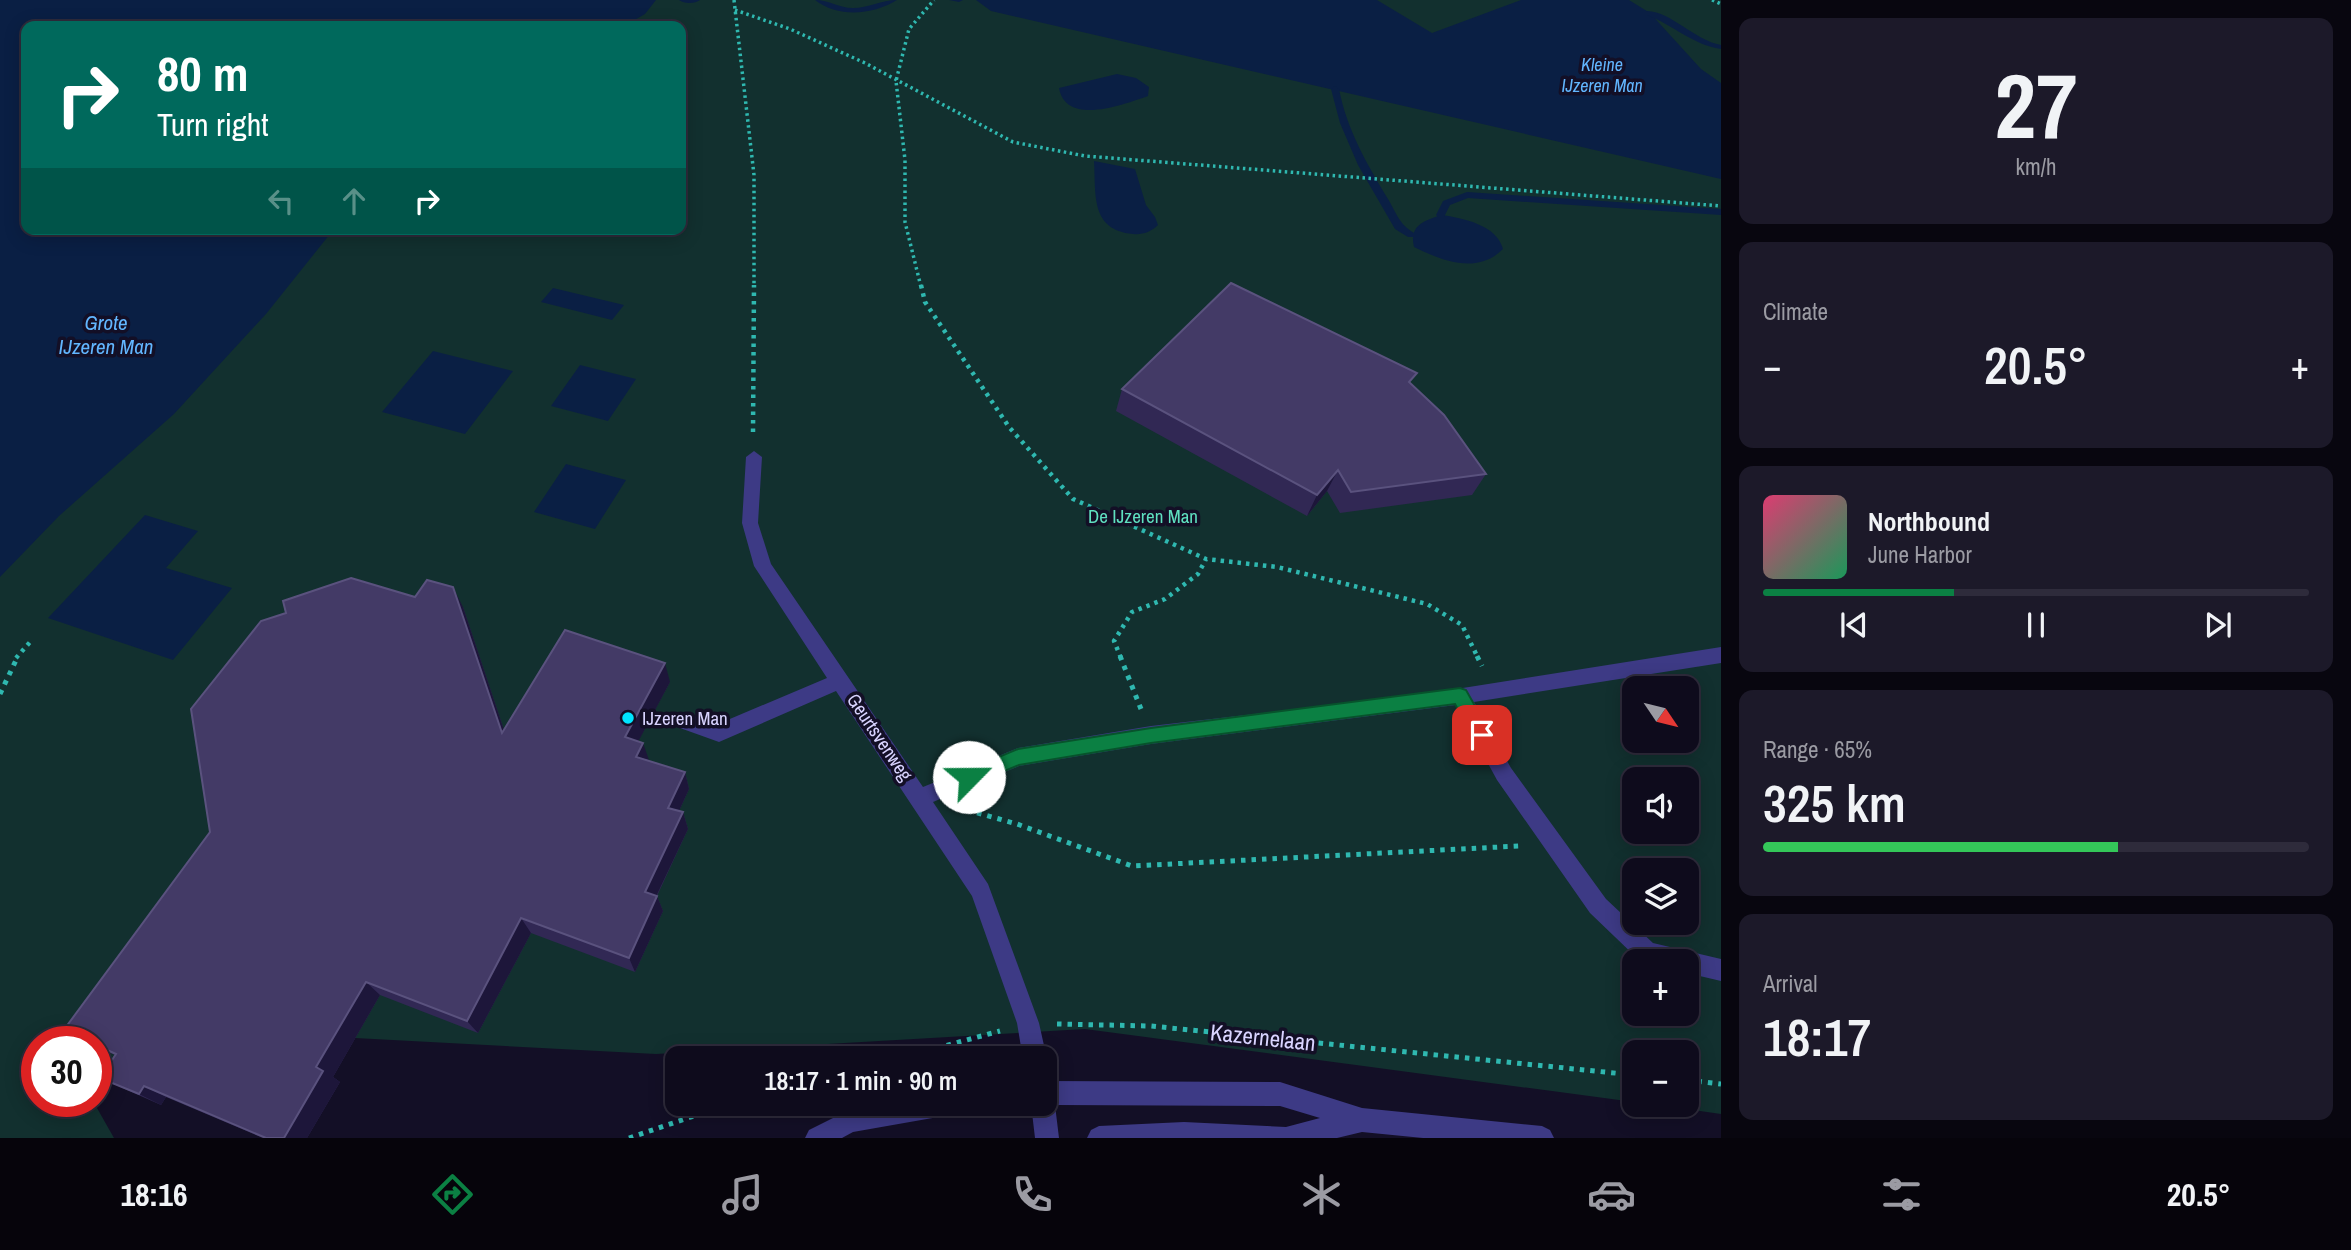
<!DOCTYPE html>
<html lang="en">
<head>
<meta charset="utf-8">
<style>
	body { margin:0; font-family:"Archivo Narrow",sans-serif; background:#1c1929; color:#f1f3f6; height:100vh; display:flex; flex-direction:column; font-size:26px; white-space:nowrap }
	* { box-sizing:border-box; margin:0 }
	p { font-size:23px; color:#9b9ba3 }
	.icon { flex:none; width:38px; height:38px; fill:none; stroke:currentColor; stroke-width:2; stroke-linecap:round; stroke-linejoin:round }
	.map { position:relative; flex:1; overflow:hidden }
	.details { display:flex; flex-direction:column; gap:18px; padding:18px; background:#08060f; width:630px }
	.details>* { flex:none }
	.guide { position:absolute; left:21px; top:21px; width:665px; height:214px; border-radius:14px; box-shadow:0 4px 18px #0003,0 0 0 2px #2e2b3b; background:#00695c; color:#fff; overflow:hidden }
	.needle { width:46px; rotate:125deg }
	.controls { position:absolute; left:1622px; top:676px; display:grid; gap:14px }
	.controls a { display:grid; place-items:center; width:77px; height:77px; border-radius:14px; background:#0e0b1c; box-shadow:0 4px 18px #0003,0 0 0 2px #2e2b3b; font-size:35px }
	.speed { position:absolute; left:21px; top:1026px; display:flex; gap:14px; font-size:35px; font-weight:700; text-align:center }
	.speed>* { display:grid; place-content:center; width:91px; height:91px; border-radius:50%; background:#0e0b1c; box-shadow:0 4px 18px #0003,0 0 0 2px #2e2b3b; line-height:1 }
	.speed .limit { border:10px solid #d22; background:#fff; color:#111 }
	.pin { position:absolute; display:grid; place-items:center; width:60px; height:60px; color:#fff; margin:-30px; border-radius:14px; box-shadow:0 4px 10px #0006 }
	.me { position:absolute; width:77px; margin:-38px; rotate:67deg; stroke-linejoin:round; filter:drop-shadow(0 0 5px #0008) }
	.turn { display:flex; align-items:center; gap:24px; height:147px; padding:0 21px; font-size:32px }
	.turn .icon { width:91px; height:91px; stroke-width:2.5 }
	.turn b { display:block; font-size:49px; line-height:60px }
	.lanes { display:flex; align-items:center; height:66px; padding:0 21px; background:#0003; justify-content:center; gap:35px; direction:ltr }
	.lanes .off { opacity:.35 }
	.big { font-size:52px; font-weight:600; line-height:1.1 }
	.details .card { flex:1; display:flex; flex-direction:column; justify-content:center; gap:10px; min-width:0; padding:0 24px; border-radius:14px; background:#1c1929 }
	.details .dial { align-items:center; gap:0 }
	.dial b { font-size:91px; line-height:1 }
	.song { display:flex; align-items:center; gap:21px }
	.cover { width:84px; height:84px; border-radius:10px; background:linear-gradient(135deg,hsl(340 70% 55%),hsl(150 70% 35%)) }
	.played { height:7px; border-radius:4px; background:linear-gradient(90deg,#0b8043 35%,#2e2b3b 35%) }
	.keys { display:flex; justify-content:space-around; direction:ltr }
	.heat { display:flex; justify-content:space-between; align-items:center; font-size:38px; direction:ltr }
	.charge { height:10px; border-radius:5px; background:linear-gradient(90deg,#34c759 65%,#2e2b3b 0) }
	.trip { position:absolute; left:665px; top:1046px; width:392px; height:70px; border-radius:14px; background:#0e0b1c; box-shadow:0 4px 18px #0003,0 0 0 2px #2e2b3b; font-weight:600; line-height:70px; text-align:center }
	.tab-bar { display:flex; height:112px; justify-content:space-around; align-items:center; background:#06040b; color:#9b9ba3 }
	.tab-bar .icon { width:49px; height:49px }
	.tab-bar .active { color:#0b8043 }
	.tab-bar b { font-size:32px; color:#f1f3f6 }
	main { display:flex; flex:1; min-height:0 }
	.map>svg:first-child { display:block }
</style>
</head>
<body>
<main>
<div class="map">
<svg width="1721" height="1138" viewBox="0 0 1721 1138">
	<rect width="100%" height="100%" fill="#130f26"/>
	<path fill="#12302f" fill-rule="evenodd" d="M 0,0 L 1721,0 L 1721,1114 L 1651,1104 L 1687,1104 L 1687,1052 L 1634,1052 L 1634,1102 L 1085,1029 L 656,1054 L 261,1033 L 96,1079 L 96,1041 L 37,1041 L 37,1101 L 93,1101 L 114,1138 L 0,1138 ZM 26,26 L 681,26 L 681,229 L 26,229 ZM 1634,688 L 1687,688 L 1687,740 L 1634,740 ZM 1634,779 L 1687,779 L 1687,831 L 1634,831 ZM 1634,870 L 1687,870 L 1687,922 L 1634,922 ZM 1634,961 L 1687,961 L 1687,1013 L 1634,1013 Z"/>
	<path fill="#0a1f44" d="M 0,0 L 656,0 L 645,14 L 624,26 L 26,26 L 26,229 L 334,229 L 266,314 L 174,414 L 59,516 L 0,577 Z
		M 976,0 L 1377,0 L 1432,33 L 1521,0 L 1629,0 L 1650,13 L 1701,69 L 1721,83 L 1721,179 L 991,11 Z
		M 1117,74 L 1136,78 L 1149,87 L 1148,96 C 1125,104 1066,127 1059,88 Z
		M 1094,161 L 1135,169 L 1146,205 L 1155,217 L 1158,225 C 1151,232 1142,235 1133,234 C 1090,230 1096,194 1094,161 Z
		M 1441,215 C 1463,218 1497,225 1503,249 C 1477,275 1443,261 1414,247 C 1409,226 1423,221 1441,215 Z
		M 553,288 L 624,305 L 612,320 L 541,302 Z
		M 433,351 L 513,371 L 465,434 L 382,412 Z
		M 580,365 L 636,379 L 608,421 L 551,406 Z
		M 566,464 L 626,480 L 595,529 L 534,512 Z
		M 145,515 L 198,531 L 166,568 L 232,588 L 173,660 L 48,618 Z"/>
	<g fill="none" stroke-linecap="round" stroke-linejoin="round">
		<path fill="#0a1f44" fill-rule="evenodd" d="M 679,0 L 700,0 C 695,4 684,4 679,0 Z
			M 815,0 C 829,0 839,8 853,8 C 868,8 882,0 897,0 C 873,15 838,18 815,0 Z
			M 949,0 L 963,0 L 959,2 Z
			M 1647,11 C 1672,12 1694,40 1721,45 L 1721,49 C 1693,45 1673,25 1647,15 Z
			M 1335,86 L 1339,89 C 1347,130 1367,164 1388,199 C 1397,214 1399,224 1414,233 L 1414,237 L 1408,237 L 1395,229 L 1358,165 L 1340,123 L 1331,89 Z
			M 1467,192 L 1721,209 L 1721,215 L 1468,198 L 1450,205 L 1444,217 L 1438,217 L 1436,215 L 1443,201 Z"/>
		<path stroke="#2fb8b0" stroke-width="3.5" stroke-dasharray="2.5 3.5" stroke-linecap="butt" d="M 734,0 L 754,175 L 754,287
			M 1712,0 L 1721,4
			M 735,10 L 790,29 L 865,63 L 1013,142 L 1085,156 L 1721,206
			M 921,287 L 905,222 L 905,160 L 896,81 L 909,29 L 934,0"/>
		<path stroke="#2fb8b0" stroke-width="4.5" stroke-dasharray="3.5 5" stroke-linecap="butt" d="M 921,285 L 925,302 L 1009,427 L 1073,499 L 1206,559 L 1277,567 L 1427,604 L 1462,625 L 1478,658
			M 753,432 L 754,285
			M 16,658 L 31,641
			M 1121,658 L 1114,641 L 1132,612 L 1165,599 L 1198,574 L 1206,559"/>
		<path stroke="#2fb8b0" stroke-width="5" stroke-dasharray="4.5 6" stroke-linecap="butt" d="M 1120,656 L 1141,709
			M 1477,656 L 1482,666
			M 0,694 L 18,656
			M 967,810 L 1017,824 L 1132,866 L 1519,846
			M 1057,1024 L 1151,1026 L 1634,1075
			M 896,1059 L 1000,1031
			M 1687,1080 L 1721,1084
			M 629,1138 L 729,1104"/>
		<path fill="#3d3a85" fill-rule="evenodd" d="M 754,451 L 762,457 L 758,523 L 771,564 L 923,787 L 1018,748 L 1151,726 L 1412,696 L 1721,647 L 1721,663 L 1474,702 L 1511,768 L 1606,899 L 1653,943 L 1721,959 L 1721,981 L 1687,973 L 1687,961 L 1639,960 L 1590,913 L 1497,780 L 1456,705 L 1151,744 L 1019,766 L 933,802 L 988,884 L 1039,1023 L 1047,1059 L 1045,1063 L 1045,1059 L 1023,1059 L 1017,1023 L 972,896 L 836,691 L 719,742 L 680,728 L 677,722 L 680,716 L 687,714 L 718,724 L 827,678 L 754,566 L 742,523 L 746,457 Z
			M 1045,1081 L 1280,1082 L 1362,1108 L 1542,1126 L 1550,1130 L 1554,1138 L 1423,1138 L 1362,1132 L 1337,1138 L 1087,1138 L 1091,1130 L 1099,1126 L 1184,1122 L 1286,1127 L 1320,1118 L 1280,1106 L 1055,1105 L 1059,1138 L 1035,1138 L 1031,1104 L 1045,1104 Z
			M 878,1104 L 956,1104 L 952,1112 L 944,1116 L 853,1132 L 842,1138 L 805,1138 L 809,1130 L 851,1109 Z"/>
	</g>
	<path fill="#312854" d="M 1411,384 L 1486,474 L 1472,495 L 1340,513 L 1327,491 L 1307,516 L 1116,411 L 1122,389 Z
		M 463,607 L 504,730 L 670,682 L 638,741 L 648,761 L 685,772 L 689,789 L 679,811 L 683,812 L 688,829 L 657,896 L 663,911 L 635,972 L 531,933 L 478,1033 L 380,995 L 333,1077 L 340,1082 L 307,1138 L 263,1138 L 166,1097 L 161,1105 L 100,1078 L 115,1055 L 96,1047 L 96,1041 L 83,1041 L 63,1031 Z"/>
	<path fill="#1d163a" d="M 1338,470 L 1327,491 L 1307,516 L 1317,495 Z
		M 453,587 L 463,607 L 511,751 L 502,733 Z
		M 665,663 L 670,682 L 631,755 L 625,737 Z
		M 643,743 L 649,760 L 636,757 Z
		M 685,772 L 689,789 L 673,824 L 668,808 Z
		M 683,812 L 688,829 L 651,907 L 645,892 Z
		M 657,896 L 663,911 L 635,972 L 629,958 Z
		M 521,918 L 531,933 L 478,1033 L 467,1021 Z
		M 366,982 L 380,995 L 333,1077 L 340,1082 L 307,1138 L 284,1138 L 316,1067 Z
		M 144,1086 L 166,1097 L 161,1105 L 139,1094 Z"/>
	<path fill="#433a66" stroke="#5a527e" stroke-width="2" d="M 1231,283 L 1417,373 L 1409,382 L 1444,415 L 1486,474 L 1351,492 L 1338,470 L 1317,495 L 1122,389 Z
		M 351,578 L 415,597 L 427,580 L 453,587 L 502,733 L 565,630 L 665,663 L 625,737 L 643,743 L 636,757 L 685,772 L 668,808 L 683,812 L 645,892 L 657,896 L 629,958 L 521,918 L 467,1021 L 366,982 L 316,1067 L 323,1071 L 284,1138 L 266,1138 L 144,1086 L 139,1094 L 100,1078 L 116,1054 L 96,1045 L 96,1041 L 87,1041 L 63,1031 L 210,832 L 191,709 L 261,621 L 286,613 L 283,601 Z"/>
	<path fill="#0b8043" stroke="#07532c" stroke-width="2" d="M 1460,688 L 1466,690 L 1488,729 L 1491,735 L 1488,740 L 1482,742 L 1475,740 L 1455,704 L 1151,743 L 1019,765 L 969,786 L 963,783 L 960,777 L 963,772 L 1018,749 L 1151,728 Z"/>
	<circle fill="#00e5ff" stroke="#130f26" stroke-width="2.5" cx="628" cy="718" r="7"/>
	<g text-anchor="middle" dominant-baseline="central" stroke-width="7" stroke-linejoin="round" paint-order="stroke">
		<g font-size="18" font-style="italic" fill="#62b6ff" stroke="#130f26">
			<text x="1602" y="64">Kleine<tspan x="1602" dy="21">IJzeren Man</tspan></text>
		</g>
		<g font-size="19" fill="#5fe0c0" stroke="#130f26">
			<text x="1143" y="516">De IJzeren Man</text>
		</g>
		<g font-size="19" fill="#d9d4ff" stroke="#130f26" text-anchor="start">
			<text x="642" y="718">IJzeren Man</text>
		</g>
		<g font-size="19" fill="#d9d4ff" stroke="#130f26">
			<text transform="translate(880 737) rotate(56)">Geurtsvenweg</text>
		</g>
		<g font-size="21" font-style="italic" fill="#62b6ff" stroke="#130f26">
			<text x="106" y="322">Grote<tspan x="106" dy="24">IJzeren Man</tspan></text>
		</g>
		<g font-size="23" fill="#d9d4ff" stroke="#130f26">
			<text transform="translate(1263 1037) rotate(6)">Kazernelaan</text>
		</g>
	</g>
</svg>
<div class="controls">
<a><svg class="needle" viewBox="-14 -14 28 28"><path d="M0-13l5 13h-10z" fill="#e53935"/><path d="M0 13l5-13h-10z" fill="#9b9ba3"/></svg></a>
<a><svg class="icon" aria-label="sound" viewBox="0 0 24 24"><path d="M4 9h4l5-4v14l-5-4H4zM17 9q2 3 0 6"/></svg></a>
<a><svg class="icon" aria-label="layers" viewBox="0 0 24 24"><path d="M12 4l9 5-9 5-9-5zM3 14l9 5 9-5"/></svg></a>
<a>+</a>
<a>−</a>
</div>
<div class="speed"><div class="limit">30</div></div>
<div class="pin" style="left:1482px;top:735px;background:#d93025"><svg class="icon" aria-label="arrive" viewBox="0 0 24 24"><path d="M6 21V4h12l-3 4 3 4H6"/></svg></div>
<svg class="me" style="left:969px;top:777px" viewBox="-20 -20 40 40"><circle r="19" fill="#fff"/><path d="M0-13L10 11 0 6-10 11z" fill="#0b8043"/></svg>
<div class="trip">18:17 · 1 min · 90 m</div>
<div class="guide">
<div class="turn"><svg class="icon" aria-label="right" viewBox="0 0 24 24"><path d="M7 20v-9h11M14 6l5 5-5 5"/></svg><div><b>80 m</b>Turn right</div></div>
<div class="lanes"><svg class="icon off" aria-label="left" viewBox="0 0 24 24"><path d="M17 20v-9H6M10 6l-5 5 5 5"/></svg><svg class="icon off" aria-label="ahead" viewBox="0 0 24 24"><path d="M12 20V5M6 11l6-6 6 6"/></svg><svg class="icon" aria-label="right" viewBox="0 0 24 24"><path d="M7 20v-9h11M14 6l5 5-5 5"/></svg></div>
</div>
</div>
<section class="details">
<div class="card dial"><b>27</b><p>km/h</p></div>
<div class="card"><p>Climate</p>
<div class="heat"><a>−</a><b class="big">20.5°</b><a>+</a></div>
</div>
<div class="card">
<div class="song"><i class="cover"></i><div><b>Northbound</b><p>June Harbor</p></div></div>
<div class="played"></div>
<div class="keys"><svg class="icon" aria-label="previous" viewBox="0 0 24 24"><path d="M18 5L8 12l10 7zM5 5v14"/></svg><svg class="icon" aria-label="pause" viewBox="0 0 24 24"><path d="M8 5v14M16 5v14"/></svg><svg class="icon" aria-label="next" viewBox="0 0 24 24"><path d="M6 5l10 7-10 7zM19 5v14"/></svg></div>
</div>
<div class="card"><p>Range · 65%</p><b class="big">325 km</b><div class="charge"></div></div>
<div class="card"><p>Arrival</p><b class="big">18:17</b></div>
</section>
</main>
<nav class="tab-bar">
<b>18:16</b>
<svg class="icon active" aria-label="directions" viewBox="0 0 24 24"><path d="M12 3l9 9-9 9-9-9zM9 14v-3h6M13 9l2 2-2 2"/></svg>
<svg class="icon" aria-label="music" viewBox="0 0 24 24"><path d="M9 18V5l10-2v13"/><circle cx="6" cy="18" r="3"/><circle cx="16" cy="16" r="3"/></svg>
<svg class="icon" aria-label="phone" viewBox="0 0 24 24"><path d="M5 4h4l2 5-3 2q2 4 5 5l2-3 5 2v4C11 20 4 13 5 4z"/></svg>
<svg class="icon" aria-label="climate" viewBox="0 0 24 24"><path d="M12 3v18M4 7l16 10M4 17L20 7"/></svg>
<svg class="icon" aria-label="car" viewBox="0 0 24 24"><path d="M5 17H2v-5l4-1 3-4h7l3 4 3 1v5h-3M9 17h6M6 11h13"/><circle cx="7" cy="17" r="2"/><circle cx="17" cy="17" r="2"/></svg>
<svg class="icon" aria-label="filters" viewBox="0 0 24 24"><path d="M4 7h16M4 17h16"/><circle cx="9" cy="7" r="2"/><circle cx="15" cy="17" r="2"/></svg>
<b>20.5°</b>
</nav>
</body>
</html>
